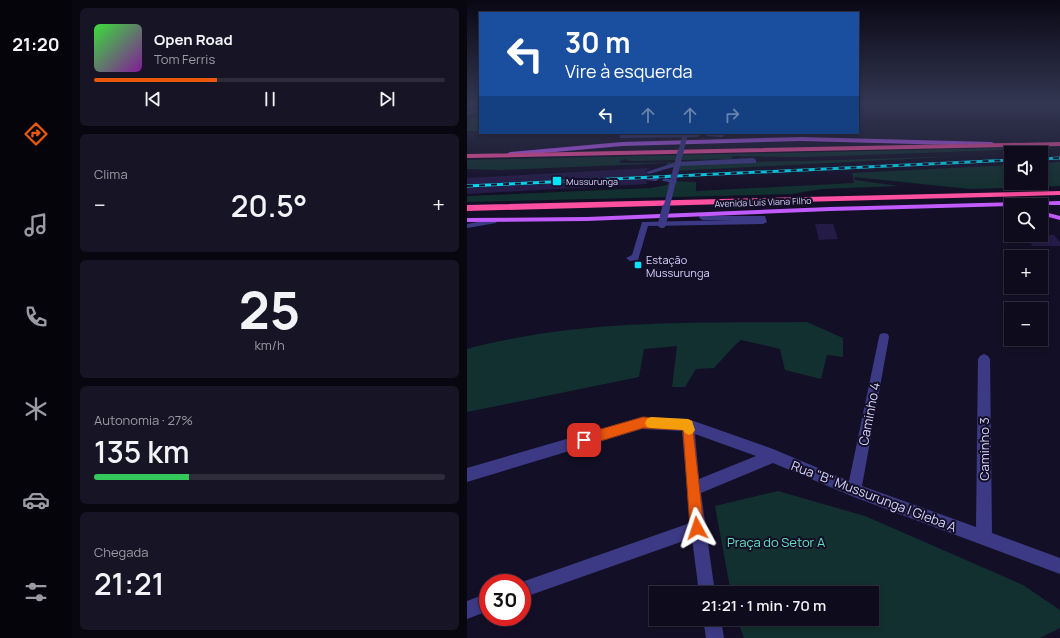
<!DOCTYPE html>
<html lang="pt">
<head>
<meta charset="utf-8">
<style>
	body { margin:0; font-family:Manrope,sans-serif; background:#171425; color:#f1f3f6; height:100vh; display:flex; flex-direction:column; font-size:15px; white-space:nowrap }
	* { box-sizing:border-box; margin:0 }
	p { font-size:13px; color:#9b9ba3 }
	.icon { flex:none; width:22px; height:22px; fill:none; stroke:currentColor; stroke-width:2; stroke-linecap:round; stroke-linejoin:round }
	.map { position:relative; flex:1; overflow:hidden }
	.panel { display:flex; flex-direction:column; gap:8px; padding:8px; background:#08060f; width:395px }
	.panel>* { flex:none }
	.guide { position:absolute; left:12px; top:12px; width:380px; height:122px; border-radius:0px; box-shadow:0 2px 6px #0003,0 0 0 1px #2e2b3b; background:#1a4fa0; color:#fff; overflow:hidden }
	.fabs { position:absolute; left:537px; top:146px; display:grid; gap:8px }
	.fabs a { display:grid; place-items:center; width:44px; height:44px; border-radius:0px; background:#0e0b1c; box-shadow:0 2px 6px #0003,0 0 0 1px #2e2b3b; font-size:20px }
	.speed { position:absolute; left:12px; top:574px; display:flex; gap:8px; font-size:20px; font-weight:700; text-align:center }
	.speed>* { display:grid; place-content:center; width:52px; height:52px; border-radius:50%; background:#0e0b1c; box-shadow:0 2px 6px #0003,0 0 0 1px #2e2b3b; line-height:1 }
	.speed .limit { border:6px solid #d22; background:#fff; color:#111 }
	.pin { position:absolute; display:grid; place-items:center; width:34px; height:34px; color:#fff; margin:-17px; border-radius:8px; box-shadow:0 2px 6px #0006 }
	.me { position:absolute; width:44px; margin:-22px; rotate:355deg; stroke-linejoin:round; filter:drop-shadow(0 0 3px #0008) }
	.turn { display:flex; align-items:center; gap:14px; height:84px; padding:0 20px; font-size:18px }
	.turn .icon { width:52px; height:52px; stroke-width:2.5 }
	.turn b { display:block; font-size:28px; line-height:34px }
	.lanes { display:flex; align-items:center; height:38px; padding:0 20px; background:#0003; justify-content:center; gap:20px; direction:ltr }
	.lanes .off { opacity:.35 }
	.big { font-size:30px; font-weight:600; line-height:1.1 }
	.panel .tile { flex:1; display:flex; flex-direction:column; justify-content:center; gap:6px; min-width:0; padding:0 14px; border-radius:6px; background:#171425 }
	.panel .dial { align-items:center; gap:0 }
	.dial b { font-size:52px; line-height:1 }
	.song { display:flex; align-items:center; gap:12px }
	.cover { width:48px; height:48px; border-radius:6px; background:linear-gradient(135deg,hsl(120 70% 55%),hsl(290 70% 35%)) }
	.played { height:4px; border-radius:2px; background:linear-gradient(90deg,#ea580c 35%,#2e2b3b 35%) }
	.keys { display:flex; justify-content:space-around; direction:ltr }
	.heat { display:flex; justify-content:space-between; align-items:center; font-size:22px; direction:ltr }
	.charge { height:6px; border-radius:3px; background:linear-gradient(90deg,#34c759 27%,#2e2b3b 0) }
	.trip { position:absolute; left:182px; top:586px; width:230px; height:40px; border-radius:0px; background:#0e0b1c; box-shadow:0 2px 6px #0003,0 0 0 1px #2e2b3b; font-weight:600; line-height:40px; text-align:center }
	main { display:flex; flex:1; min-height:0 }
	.tab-bar { display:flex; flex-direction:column; width:72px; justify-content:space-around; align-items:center; background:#06040b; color:#9b9ba3 }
	.tab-bar .icon { width:28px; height:28px }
	.tab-bar .selected { color:#ea580c }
	.tab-bar b { font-size:18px; color:#f1f3f6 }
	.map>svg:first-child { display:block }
</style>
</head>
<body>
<main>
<nav class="tab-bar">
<b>21:20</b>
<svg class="icon selected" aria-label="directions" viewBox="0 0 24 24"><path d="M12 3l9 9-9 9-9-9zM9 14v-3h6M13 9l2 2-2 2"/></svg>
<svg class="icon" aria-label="music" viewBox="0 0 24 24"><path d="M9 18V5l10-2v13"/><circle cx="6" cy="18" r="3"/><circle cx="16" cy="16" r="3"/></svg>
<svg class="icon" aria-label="phone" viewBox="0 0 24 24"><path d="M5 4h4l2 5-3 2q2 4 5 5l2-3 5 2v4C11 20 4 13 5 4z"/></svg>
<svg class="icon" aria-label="climate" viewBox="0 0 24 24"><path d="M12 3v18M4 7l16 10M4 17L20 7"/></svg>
<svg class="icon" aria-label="car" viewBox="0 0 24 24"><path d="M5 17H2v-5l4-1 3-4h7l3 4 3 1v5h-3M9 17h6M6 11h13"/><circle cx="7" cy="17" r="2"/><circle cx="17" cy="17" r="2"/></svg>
<svg class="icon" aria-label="filters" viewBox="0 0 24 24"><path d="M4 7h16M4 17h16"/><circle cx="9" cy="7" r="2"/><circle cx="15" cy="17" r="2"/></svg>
</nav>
<section class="panel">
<div class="tile">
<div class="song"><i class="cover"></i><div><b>Open Road</b><p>Tom Ferris</p></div></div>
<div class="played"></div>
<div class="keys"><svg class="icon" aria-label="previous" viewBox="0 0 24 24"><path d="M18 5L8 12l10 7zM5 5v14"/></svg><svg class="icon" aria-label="pause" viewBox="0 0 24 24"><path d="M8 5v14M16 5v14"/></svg><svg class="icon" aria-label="next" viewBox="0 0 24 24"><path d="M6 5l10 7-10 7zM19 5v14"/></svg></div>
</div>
<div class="tile"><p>Clima</p>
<div class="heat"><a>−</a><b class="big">20.5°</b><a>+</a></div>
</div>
<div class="tile dial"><b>25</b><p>km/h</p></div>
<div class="tile"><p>Autonomia · 27%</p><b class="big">135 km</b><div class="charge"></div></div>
<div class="tile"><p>Chegada</p><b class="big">21:21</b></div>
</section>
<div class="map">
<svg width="593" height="638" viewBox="0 0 593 638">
	<rect width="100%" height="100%" fill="#130f26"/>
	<path fill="#12302f" d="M 13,113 L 13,131 L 0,131 L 0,122 Z
		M 535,148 L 593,148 L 338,157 L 266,156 L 264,159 L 164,161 L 157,159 L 152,162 L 154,163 L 339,161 L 497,156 L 206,171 L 206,166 L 199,166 L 200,163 L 32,170 L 0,169 L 0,160 Z
		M 593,162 L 593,186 L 503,189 L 387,177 L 388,180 L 432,186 L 355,189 L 325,194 L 0,202 L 0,196 L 184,188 L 200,185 L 202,181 L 229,182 L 229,191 L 387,183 L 385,173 L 544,165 L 544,183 L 574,183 L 574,163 Z
		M 340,322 L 376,338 L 376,357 L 360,355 L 354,379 L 318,370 L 313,349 L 274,340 L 268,345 L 247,368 L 229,369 L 218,387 L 205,387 L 210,346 L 177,349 L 172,377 L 0,412 L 0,349 C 20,343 39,340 60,336 C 152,320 246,323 340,322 Z
		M 311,491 L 398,516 L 556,585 L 593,610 L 593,628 L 573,638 L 277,638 L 270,619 L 405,619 L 405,593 L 264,593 L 248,506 Z"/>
	<path fill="#241b47" d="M 183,168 L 178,171 L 181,175 L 178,178 L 180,184 L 0,194 L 0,178 Z
		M 348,224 L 366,224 L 371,239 L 352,240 Z
		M 557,235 L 587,235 L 593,242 L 593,246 L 566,246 Z"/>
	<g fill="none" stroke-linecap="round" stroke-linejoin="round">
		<path fill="#3d3a85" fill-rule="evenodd" d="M 13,109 L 13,111 L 0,114 L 0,112 Z
			M 156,133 C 169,133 226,131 233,135 L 230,137 L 153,138 L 153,135 Z
			M 242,133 L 255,133 L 258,135 L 255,137 L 240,136 L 239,135 Z
			M 286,158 L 289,160 L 289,163 L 210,166 L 182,174 L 179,172 L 210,162 Z
			M 181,177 L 189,177 L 192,179 L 189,181 L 179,180 L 179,178 Z
			M 198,178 L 211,181 L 208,183 L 196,181 L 195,180 Z
			M 233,216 L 298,216 L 300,222 L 296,224 L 181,226 L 171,260 L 163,261 L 159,258 L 165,255 L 175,222 L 267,220 L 236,220 L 232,218 Z
			M 26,219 L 30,221 L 29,223 L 0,228 L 0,224 Z
			M 417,333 L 421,334 L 422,337 L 395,486 L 509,527 L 511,359 L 513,356 L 517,354 L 521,356 L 523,359 L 525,533 L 593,558 L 593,574 L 387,497 L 306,463 L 234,493 L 248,593 L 232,593 L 225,538 L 55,598 L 55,583 L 52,583 L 223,523 L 215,431 L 175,429 L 0,482 L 0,468 L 175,417 L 221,419 L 306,449 L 382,481 L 412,337 L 413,334 ZM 228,434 L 289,456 L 232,479 Z
			M 21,593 L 21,611 L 0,619 L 0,601 Z
			M 236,619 L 254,619 L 257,638 L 239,638 Z"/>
		<path fill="#c25bff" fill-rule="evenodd" d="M 334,137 L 525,142 L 528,144 L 525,146 L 334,141 L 155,146 L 43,156 L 40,154 L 43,152 L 155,142 Z
			M 593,201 L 593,205 L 544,205 L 544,206 L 363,211 L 120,221 L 0,222 L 0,218 L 120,217 L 363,207 Z
			M 574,211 L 593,216 L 593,220 L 574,215 Z"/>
		<path fill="#ff4fa3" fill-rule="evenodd" d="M 593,142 L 593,146 L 0,158 L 0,154 Z
			M 593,191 L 593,195 L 0,211 L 0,205 Z"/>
		<g stroke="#00e5ff" stroke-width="3">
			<path id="rail" d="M 574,159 L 593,158
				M 0,186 L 544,160"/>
		</g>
		<use href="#rail" stroke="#130f26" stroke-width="2" stroke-dasharray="6" stroke-linecap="butt"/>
		<path stroke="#3d3a85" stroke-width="5" d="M 214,151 L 218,135"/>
		<path stroke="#3d3a85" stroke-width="6" d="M 199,209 L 214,150"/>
		<path stroke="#3d3a85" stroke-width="8" d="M 195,224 L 199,208"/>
	</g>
	<linearGradient id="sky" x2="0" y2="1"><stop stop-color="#0a0815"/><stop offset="0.54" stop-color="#333752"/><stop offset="1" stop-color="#333752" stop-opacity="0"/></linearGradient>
	<rect width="593" height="193" fill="url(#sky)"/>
	<path fill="#ea580c" stroke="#983908" d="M 176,417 L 225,421 L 237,528 L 235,533 L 230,535 L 225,533 L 223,528 L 216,430 L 176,428 L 117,446 L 113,444 L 111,440 L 113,436 L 117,434 Z"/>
	<path fill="#f59e0b" d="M 184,417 L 221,419 L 225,421 L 228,430 L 226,433 L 222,435 L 218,433 L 216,430 L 184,428 L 180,427 L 178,423 L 180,419 Z"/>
	<g fill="#00e5ff" stroke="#130f26" stroke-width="1.5">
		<rect x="85" y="176" width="10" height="10" rx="2"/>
		<rect x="167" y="261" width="8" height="8" rx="2"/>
	</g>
	<g text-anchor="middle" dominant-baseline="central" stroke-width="4" stroke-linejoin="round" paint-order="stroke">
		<g font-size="9" fill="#d9d4ff" stroke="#130f26" text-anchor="start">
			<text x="99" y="181">Mussurunga</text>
		</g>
		<g font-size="9" fill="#d9d4ff" stroke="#130f26">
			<text transform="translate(296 202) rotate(-2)">Avenida Luís Viana Filho</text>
		</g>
		<g font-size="11" fill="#d9d4ff" stroke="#130f26" text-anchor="start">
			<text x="179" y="259">Estação<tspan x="179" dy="13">Mussurunga</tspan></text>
		</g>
		<g font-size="13" fill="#d9d4ff" stroke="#130f26">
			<text transform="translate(402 414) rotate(-79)">Caminho 4</text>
			<text transform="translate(517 449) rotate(-90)">Caminho 3</text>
			<text transform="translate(407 496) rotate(21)">Rua "B" Mussurunga I Gleba A</text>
		</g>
		<g font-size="13" fill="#5fe0c0" stroke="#130f26">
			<text x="309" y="542">Praça do Setor A</text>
		</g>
	</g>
</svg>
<div class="fabs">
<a><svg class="icon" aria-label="sound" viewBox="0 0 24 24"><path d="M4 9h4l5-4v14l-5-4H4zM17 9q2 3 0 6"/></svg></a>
<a><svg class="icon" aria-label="search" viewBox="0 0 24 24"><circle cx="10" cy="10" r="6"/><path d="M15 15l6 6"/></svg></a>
<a>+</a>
<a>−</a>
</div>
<div class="speed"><div class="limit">30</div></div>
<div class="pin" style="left:117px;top:440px;background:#d93025"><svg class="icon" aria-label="arrive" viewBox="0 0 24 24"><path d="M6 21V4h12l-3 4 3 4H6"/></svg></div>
<svg class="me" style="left:230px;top:528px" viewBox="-20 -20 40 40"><path d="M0-17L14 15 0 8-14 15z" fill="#ea580c" stroke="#fff" stroke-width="4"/></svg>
<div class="trip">21:21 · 1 min · 70 m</div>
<div class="guide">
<div class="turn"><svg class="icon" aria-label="left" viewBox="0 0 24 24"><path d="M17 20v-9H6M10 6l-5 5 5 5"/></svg><div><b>30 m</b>Vire à esquerda</div></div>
<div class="lanes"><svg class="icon" aria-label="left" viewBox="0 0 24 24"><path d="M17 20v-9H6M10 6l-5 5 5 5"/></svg><svg class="icon off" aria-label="ahead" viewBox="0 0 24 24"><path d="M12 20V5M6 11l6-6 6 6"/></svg><svg class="icon off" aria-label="ahead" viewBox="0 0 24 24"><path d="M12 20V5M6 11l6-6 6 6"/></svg><svg class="icon off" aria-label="right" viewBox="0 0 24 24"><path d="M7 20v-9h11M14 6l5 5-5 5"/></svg></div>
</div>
</div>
</main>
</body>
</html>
